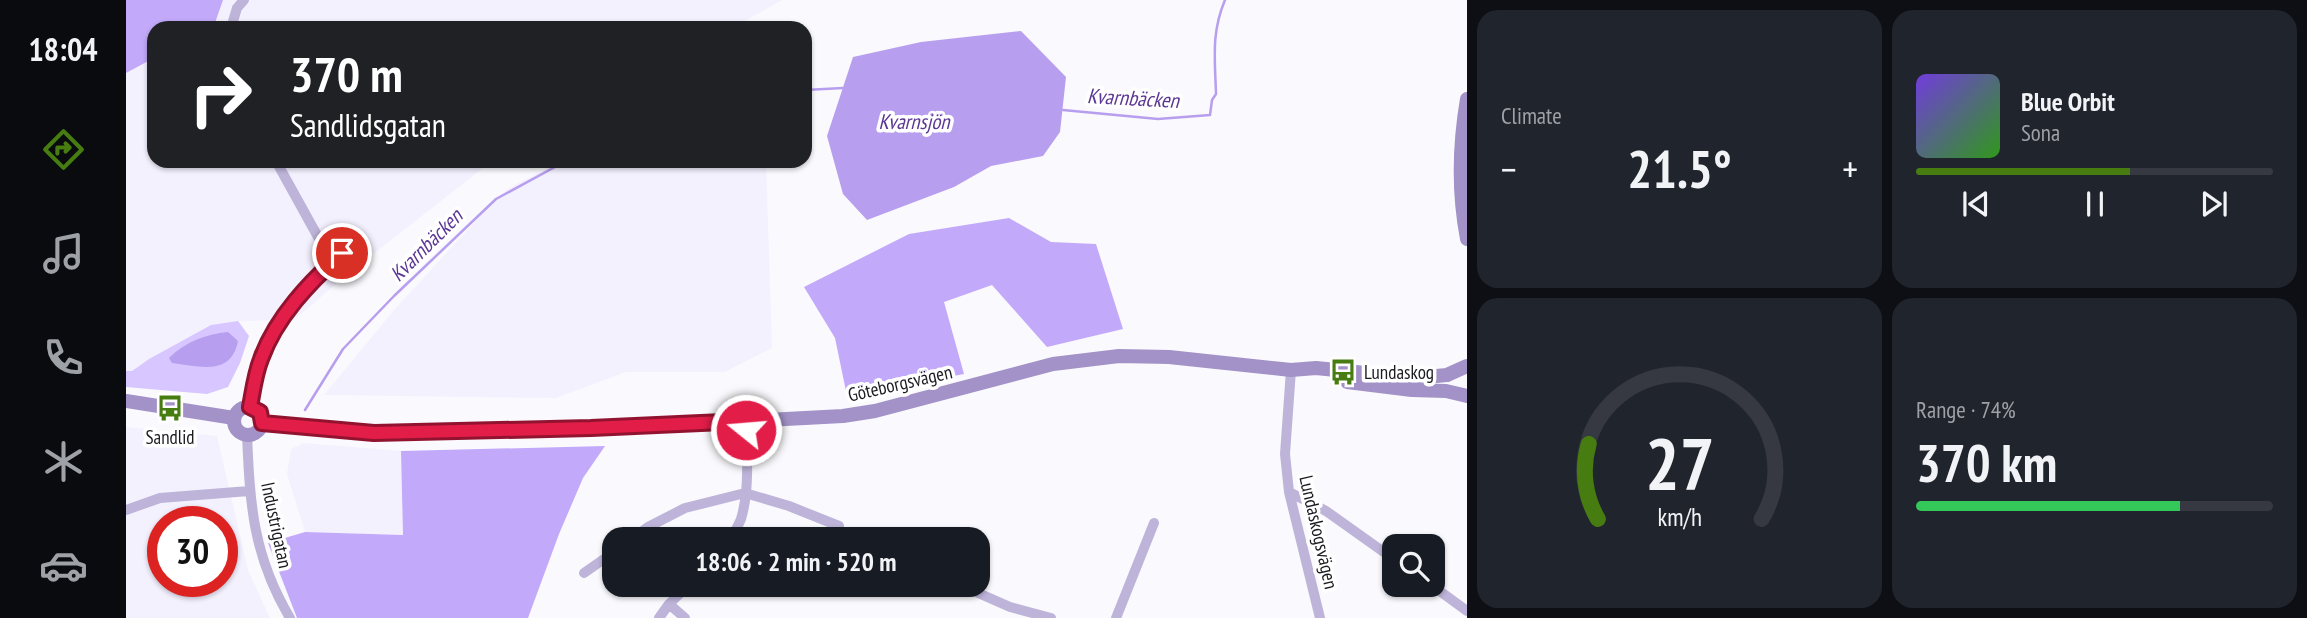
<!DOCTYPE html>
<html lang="en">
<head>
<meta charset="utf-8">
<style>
	body { margin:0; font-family:"PT Sans Narrow",sans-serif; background:#20242c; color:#f1f3f6; height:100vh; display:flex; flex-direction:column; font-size:26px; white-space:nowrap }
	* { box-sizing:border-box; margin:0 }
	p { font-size:23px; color:#9ea1a6 }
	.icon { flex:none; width:38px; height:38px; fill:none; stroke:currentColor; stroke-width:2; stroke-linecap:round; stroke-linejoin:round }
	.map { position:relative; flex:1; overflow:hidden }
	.details { display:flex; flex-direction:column; gap:10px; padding:10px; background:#0d0f14; width:840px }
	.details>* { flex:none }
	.hud { position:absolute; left:21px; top:21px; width:665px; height:147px; border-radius:21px; box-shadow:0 2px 5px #0004; background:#202124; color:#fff; overflow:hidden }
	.controls { position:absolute; left:1256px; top:534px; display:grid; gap:14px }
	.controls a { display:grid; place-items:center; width:63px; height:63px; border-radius:14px; background:#171b24; box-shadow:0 2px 5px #0004; font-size:35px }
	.speed { position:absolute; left:21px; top:506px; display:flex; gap:14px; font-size:35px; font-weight:700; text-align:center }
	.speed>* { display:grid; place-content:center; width:91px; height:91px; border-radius:50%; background:#171b24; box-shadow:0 2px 5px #0004; line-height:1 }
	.speed .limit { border:10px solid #d22; background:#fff; color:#111 }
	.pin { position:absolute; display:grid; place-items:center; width:60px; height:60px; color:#fff; margin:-30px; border:4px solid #fff; border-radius:50%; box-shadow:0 2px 7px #0007 }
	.me { position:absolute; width:77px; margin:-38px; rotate:287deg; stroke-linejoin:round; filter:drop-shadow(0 0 5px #0008) }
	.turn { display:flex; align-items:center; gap:24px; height:147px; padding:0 28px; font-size:32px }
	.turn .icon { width:91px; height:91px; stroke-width:2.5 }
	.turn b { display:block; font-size:49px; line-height:60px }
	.big { font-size:52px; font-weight:700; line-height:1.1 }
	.details .card { flex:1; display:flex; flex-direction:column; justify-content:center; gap:10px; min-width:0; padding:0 24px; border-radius:21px; background:#20242c }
	.details .dial { align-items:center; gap:0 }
	.dial svg { height:182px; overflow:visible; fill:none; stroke:#363941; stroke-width:7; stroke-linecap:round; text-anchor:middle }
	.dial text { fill:#f1f3f6; stroke:none }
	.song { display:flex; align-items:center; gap:21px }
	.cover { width:84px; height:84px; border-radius:10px; background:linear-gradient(135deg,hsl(260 70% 55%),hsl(110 70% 35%)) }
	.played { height:7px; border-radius:4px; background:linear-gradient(90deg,#467c10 60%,#363941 60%) }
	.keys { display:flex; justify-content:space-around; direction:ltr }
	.heat { display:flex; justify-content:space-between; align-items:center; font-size:38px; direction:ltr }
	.charge { height:10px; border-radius:5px; background:linear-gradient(90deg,#34c759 74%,#363941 0) }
	.details .tiles { flex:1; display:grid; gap:10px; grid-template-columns:repeat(2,1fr) }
	.trip { position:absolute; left:476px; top:527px; width:388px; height:70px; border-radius:21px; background:#171b24; box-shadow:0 2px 5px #0004; font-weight:700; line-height:70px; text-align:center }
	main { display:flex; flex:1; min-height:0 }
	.menu { display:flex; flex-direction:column; width:126px; justify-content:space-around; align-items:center; background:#090b0e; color:#9ea1a6 }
	.menu .icon { width:49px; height:49px }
	.menu .selected { color:#467c10 }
	.menu b { font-size:32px; color:#f1f3f6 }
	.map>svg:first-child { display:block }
</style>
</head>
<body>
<main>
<nav class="menu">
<b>18:04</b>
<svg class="icon selected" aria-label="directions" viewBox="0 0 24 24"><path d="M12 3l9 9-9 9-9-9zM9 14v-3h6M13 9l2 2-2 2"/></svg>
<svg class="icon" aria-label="music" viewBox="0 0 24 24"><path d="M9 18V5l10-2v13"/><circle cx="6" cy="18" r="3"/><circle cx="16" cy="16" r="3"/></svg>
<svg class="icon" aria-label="phone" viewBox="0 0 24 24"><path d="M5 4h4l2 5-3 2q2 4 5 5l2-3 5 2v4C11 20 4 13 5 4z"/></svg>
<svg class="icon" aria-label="climate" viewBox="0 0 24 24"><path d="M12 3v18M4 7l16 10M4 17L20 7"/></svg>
<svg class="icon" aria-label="car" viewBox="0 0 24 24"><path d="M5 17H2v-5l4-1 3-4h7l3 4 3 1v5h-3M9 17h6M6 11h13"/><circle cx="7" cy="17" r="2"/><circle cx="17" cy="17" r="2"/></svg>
</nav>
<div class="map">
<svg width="1341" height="618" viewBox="0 0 1341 618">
	<rect width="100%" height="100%" fill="#faf9fd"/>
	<path fill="#f4f1ff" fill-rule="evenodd" d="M 97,0 L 656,0 L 607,28 L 83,28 L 89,23 Z
		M 28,58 L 28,161 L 366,161 L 218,277 L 168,320 L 112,321 L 85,325 L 23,359 L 6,371 L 0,371 L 0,73 Z
		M 436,161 L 640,161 L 646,348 L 599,372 L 500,372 L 430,398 L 198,395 L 268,310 L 370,199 L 383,188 Z
		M 0,427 L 91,436 L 122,570 L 144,618 L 0,618 ZM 37,522 L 96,522 L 96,581 L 37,581 Z
		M 178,443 L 275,451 L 277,535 L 179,532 L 161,474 L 165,449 Z"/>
	<path fill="#d7c6ff" d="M 112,321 L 123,336 L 114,363 L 102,387 L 81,394 L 0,387 L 0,371 L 6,371 L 23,359 L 85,325 Z"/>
	<path fill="#c2a9fa" d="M 0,0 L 97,0 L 89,23 L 83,28 L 28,28 L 28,58 L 0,73 Z
		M 883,218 L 925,242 L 970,244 L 997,329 L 921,347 L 866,285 L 818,302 L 838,374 L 721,396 L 709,338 L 678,287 L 783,234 Z
		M 479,446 L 457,478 L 433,534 L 402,618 L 171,618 L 142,543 L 179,532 L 277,535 L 275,451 Z"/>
	<path fill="#b79eef" d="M 895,31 L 940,77 L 934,132 L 917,156 L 865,166 L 828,187 L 741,220 L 717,194 L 701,136 L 727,57 L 795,42 Z
		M 102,332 L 112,341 C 105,377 73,366 46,363 L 43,358 C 59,342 80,334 102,332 Z"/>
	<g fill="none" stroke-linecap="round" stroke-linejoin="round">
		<path stroke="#b79eef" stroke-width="2.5" d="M 679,90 L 717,88
			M 937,110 L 1032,119 L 1084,115 L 1086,100 L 1090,94 C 1089,59 1085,33 1099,0
			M 179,410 L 217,349 L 268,296 L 370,199 L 440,161"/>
		<path stroke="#beb4d9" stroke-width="10" d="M 105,28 L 111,8 L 118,0
			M 150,161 L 197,246 L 208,261
			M 1165,370 L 1159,454 L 1163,492 L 1194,618
			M 124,407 C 127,391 129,374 135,359 C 151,314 189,275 226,246
			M 121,435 C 124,505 127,556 164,618
			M 1163,492 L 1200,511 L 1269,560
			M 0,510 L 34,498 L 123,491
			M 506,539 L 522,527 L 559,508 L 619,493 L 663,506 L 713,526
			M 605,539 C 608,533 612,526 615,519 C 624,489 621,452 619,421
			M 458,573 L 488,552
			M 1304,584 L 1341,611
			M 834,585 L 884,607 L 925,618
			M 543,604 L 559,618
			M 533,618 L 543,604 L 564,584
			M 990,618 L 1028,523"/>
		<path stroke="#a292c7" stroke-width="14" d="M 1341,99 C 1333,146 1332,192 1341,239
			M 1221,382 L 1286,390 L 1320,391 L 1341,396
			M 0,401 L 108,418
			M108 421a14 14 0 1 1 28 0a14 14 0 1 1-28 0Z
			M 137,423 L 248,433 L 337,432 L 545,425 L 717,416 L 749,411 L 927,364 L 993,356 L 1043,357 L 1165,370 L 1190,368 L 1289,378 L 1321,375 L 1341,366"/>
	</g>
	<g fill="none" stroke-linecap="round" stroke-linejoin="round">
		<g stroke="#92132f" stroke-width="18">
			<path id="route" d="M 216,253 C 184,282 150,317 135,359 C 129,374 127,391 124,407 L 134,412 L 136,423 L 248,433 L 465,428 L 619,421 L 620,430"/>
		</g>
		<use href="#route" stroke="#e11d48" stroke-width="12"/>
	</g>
	<defs>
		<g id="bus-bare" transform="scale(2.1)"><path d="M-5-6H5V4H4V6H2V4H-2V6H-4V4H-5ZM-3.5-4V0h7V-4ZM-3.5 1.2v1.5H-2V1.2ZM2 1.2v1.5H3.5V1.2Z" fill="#467c10" stroke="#fff" stroke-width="2.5" paint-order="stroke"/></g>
	</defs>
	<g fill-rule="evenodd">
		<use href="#bus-bare" x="1217" y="372"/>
		<use href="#bus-bare" x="44" y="408"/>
	</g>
	<g text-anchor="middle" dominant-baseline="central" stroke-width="7" stroke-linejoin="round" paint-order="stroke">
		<g font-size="19" fill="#1b1a1f" stroke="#fff" text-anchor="start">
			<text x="1238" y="372">Lundaskog</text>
			<text x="44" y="437" text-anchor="middle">Sandlid</text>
		</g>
		<g font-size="19" fill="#1b1a1f" stroke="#fff">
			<text transform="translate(774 383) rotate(-13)">Göteborgsvägen</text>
			<text transform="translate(151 525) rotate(78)">Industrigatan</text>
			<text transform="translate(1193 532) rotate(77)">Lundaskogsvägen</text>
		</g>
		<g font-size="21" font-style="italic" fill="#5c3794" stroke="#fff">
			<text transform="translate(1007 98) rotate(3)">Kvarnbäcken</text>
			<text x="788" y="121">Kvarnsjön</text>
			<text transform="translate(300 245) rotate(-45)">Kvarnbäcken</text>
		</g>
	</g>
</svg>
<div class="controls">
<a><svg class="icon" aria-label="search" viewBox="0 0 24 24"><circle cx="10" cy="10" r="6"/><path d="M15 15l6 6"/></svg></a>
</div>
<div class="speed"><div class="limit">30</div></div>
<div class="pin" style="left:216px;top:253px;background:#d93025"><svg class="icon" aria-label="arrive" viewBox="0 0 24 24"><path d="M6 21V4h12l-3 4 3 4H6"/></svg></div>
<svg class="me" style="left:620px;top:430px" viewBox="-20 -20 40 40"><circle r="17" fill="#e11d48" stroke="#fff" stroke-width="3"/><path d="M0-11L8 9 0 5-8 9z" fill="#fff"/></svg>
<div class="trip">18:06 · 2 min · 520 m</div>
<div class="hud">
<div class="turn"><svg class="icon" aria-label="right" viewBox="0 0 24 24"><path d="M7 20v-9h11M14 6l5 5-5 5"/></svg><div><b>370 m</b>Sandlidsgatan</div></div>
</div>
</div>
<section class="details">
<div class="tiles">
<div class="card"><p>Climate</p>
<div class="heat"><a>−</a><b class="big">21.5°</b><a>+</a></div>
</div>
<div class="card">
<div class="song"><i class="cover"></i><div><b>Blue Orbit</b><p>Sona</p></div></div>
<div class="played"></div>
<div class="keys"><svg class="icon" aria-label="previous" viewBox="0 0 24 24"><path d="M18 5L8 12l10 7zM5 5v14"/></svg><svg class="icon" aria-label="pause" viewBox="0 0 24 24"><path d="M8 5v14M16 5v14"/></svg><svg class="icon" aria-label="next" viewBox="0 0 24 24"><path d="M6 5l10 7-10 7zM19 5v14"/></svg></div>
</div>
<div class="card dial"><svg viewBox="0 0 100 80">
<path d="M14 69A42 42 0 1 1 86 69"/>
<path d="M14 69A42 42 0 0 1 10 36" stroke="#467c10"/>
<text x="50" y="56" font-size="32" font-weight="700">27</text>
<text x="50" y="72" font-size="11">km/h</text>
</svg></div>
<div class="card"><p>Range · 74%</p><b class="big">370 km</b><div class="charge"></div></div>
</div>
</section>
</main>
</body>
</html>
